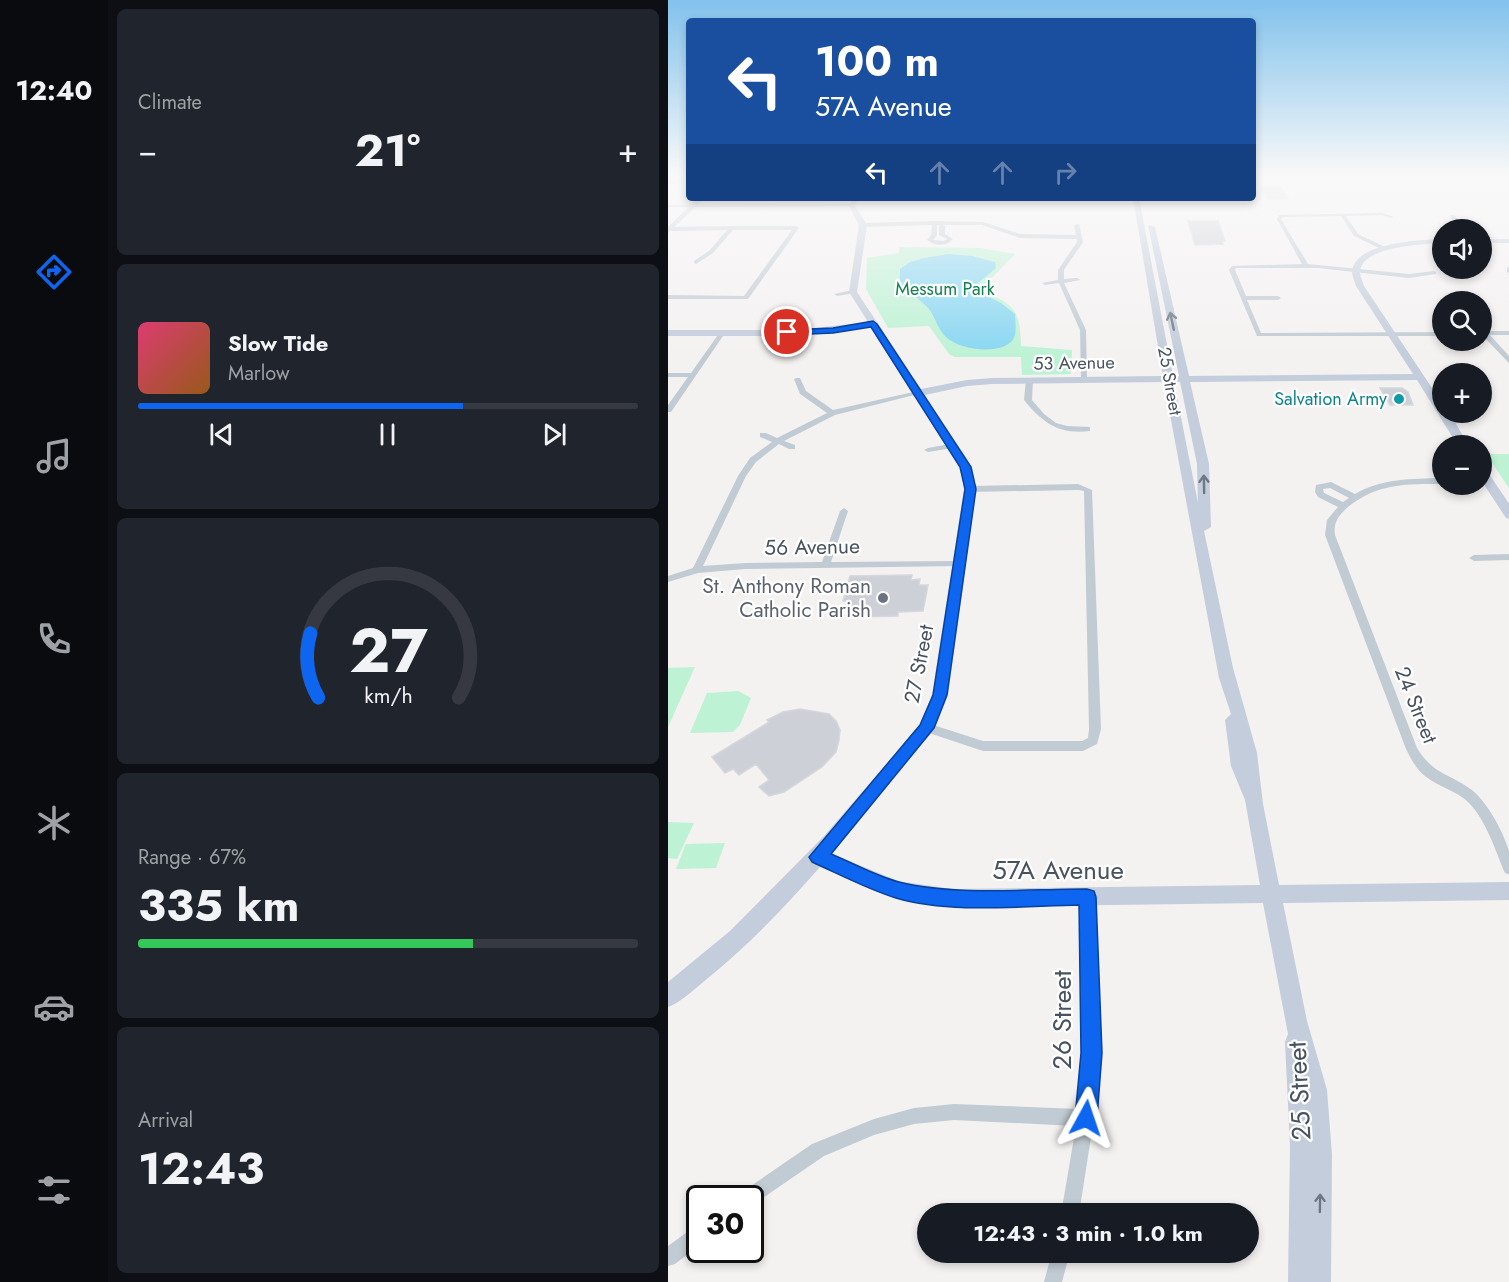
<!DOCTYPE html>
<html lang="en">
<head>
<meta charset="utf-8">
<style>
	body { margin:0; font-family:Jost,sans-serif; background:#20242c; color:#f1f3f6; height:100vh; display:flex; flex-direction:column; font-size:22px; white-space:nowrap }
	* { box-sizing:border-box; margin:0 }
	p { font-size:20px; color:#9ea1a6 }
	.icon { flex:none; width:33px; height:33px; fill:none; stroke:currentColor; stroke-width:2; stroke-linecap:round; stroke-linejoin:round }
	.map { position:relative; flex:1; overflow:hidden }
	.details { display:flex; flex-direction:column; gap:9px; padding:9px; background:#0d0f14; width:560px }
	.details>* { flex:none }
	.banner { position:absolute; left:18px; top:18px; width:570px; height:183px; border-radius:6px; box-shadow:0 3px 9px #0003; background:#1a4fa0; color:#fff; overflow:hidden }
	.buttons { position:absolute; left:764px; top:219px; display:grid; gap:12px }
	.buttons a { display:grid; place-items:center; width:60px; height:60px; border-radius:50%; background:#171b24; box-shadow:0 3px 9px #0003; font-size:30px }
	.speed { position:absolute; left:18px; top:1185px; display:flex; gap:12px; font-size:30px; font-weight:700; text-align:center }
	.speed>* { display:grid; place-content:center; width:78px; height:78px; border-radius:50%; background:#171b24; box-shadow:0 3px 9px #0003; line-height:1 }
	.speed .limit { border:3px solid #111; border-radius:9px; background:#fff; color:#111 }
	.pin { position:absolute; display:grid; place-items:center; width:51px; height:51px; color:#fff; margin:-26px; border:3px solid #fff; border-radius:50%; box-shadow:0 2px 6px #0007 }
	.me { position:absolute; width:66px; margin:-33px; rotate:5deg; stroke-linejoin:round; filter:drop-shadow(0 0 4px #0008) }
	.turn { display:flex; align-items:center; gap:21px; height:126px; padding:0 30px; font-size:27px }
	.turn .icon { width:78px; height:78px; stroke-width:2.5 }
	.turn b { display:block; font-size:42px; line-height:51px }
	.lanes { display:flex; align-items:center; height:57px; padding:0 30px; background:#0003; justify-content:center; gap:30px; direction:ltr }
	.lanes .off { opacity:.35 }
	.big { font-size:45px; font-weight:700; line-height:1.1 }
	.details .card { flex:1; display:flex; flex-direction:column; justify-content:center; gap:9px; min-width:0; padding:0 21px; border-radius:9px; background:#20242c }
	.details .dial { align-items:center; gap:0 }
	.dial svg { height:156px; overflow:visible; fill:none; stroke:#363941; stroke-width:7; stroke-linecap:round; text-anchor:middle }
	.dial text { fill:#f1f3f6; stroke:none }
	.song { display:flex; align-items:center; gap:18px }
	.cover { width:72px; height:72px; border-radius:9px; background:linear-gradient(135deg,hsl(340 70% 55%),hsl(30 70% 35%)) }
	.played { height:6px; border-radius:3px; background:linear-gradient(90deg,#0e66f0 65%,#363941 65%) }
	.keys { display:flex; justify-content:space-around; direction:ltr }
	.heat { display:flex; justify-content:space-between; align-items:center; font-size:33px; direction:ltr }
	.charge { height:9px; border-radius:4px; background:linear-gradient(90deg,#34c759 67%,#363941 0) }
	.trip { position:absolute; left:249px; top:1203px; width:342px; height:60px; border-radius:30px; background:#171b24; box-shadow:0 3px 9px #0003; font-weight:700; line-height:60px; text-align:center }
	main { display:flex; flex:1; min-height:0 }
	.menu { display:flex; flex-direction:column; width:108px; justify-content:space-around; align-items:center; background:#090b0e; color:#9ea1a6 }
	.menu .icon { width:42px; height:42px }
	.menu .active { color:#0e66f0 }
	.menu b { font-size:27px; color:#f1f3f6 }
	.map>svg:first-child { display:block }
</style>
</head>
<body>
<main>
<nav class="menu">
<b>12:40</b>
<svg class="icon active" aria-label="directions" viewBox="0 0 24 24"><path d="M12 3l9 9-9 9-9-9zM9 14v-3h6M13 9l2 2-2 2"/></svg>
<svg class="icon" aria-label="music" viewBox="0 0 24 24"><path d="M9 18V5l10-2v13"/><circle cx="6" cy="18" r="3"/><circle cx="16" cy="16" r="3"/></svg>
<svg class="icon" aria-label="phone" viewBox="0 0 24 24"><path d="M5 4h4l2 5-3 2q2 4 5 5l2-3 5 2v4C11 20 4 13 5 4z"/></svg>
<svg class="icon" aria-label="climate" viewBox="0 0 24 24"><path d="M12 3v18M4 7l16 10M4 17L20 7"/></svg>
<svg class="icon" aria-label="car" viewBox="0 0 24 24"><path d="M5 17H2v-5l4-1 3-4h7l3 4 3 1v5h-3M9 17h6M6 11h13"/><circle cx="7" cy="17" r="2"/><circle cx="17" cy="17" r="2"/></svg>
<svg class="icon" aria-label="filters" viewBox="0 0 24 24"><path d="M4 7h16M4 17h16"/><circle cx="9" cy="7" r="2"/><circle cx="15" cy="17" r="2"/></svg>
</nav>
<section class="details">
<div class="card"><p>Climate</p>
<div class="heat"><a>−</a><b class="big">21°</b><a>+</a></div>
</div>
<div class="card">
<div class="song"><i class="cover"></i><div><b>Slow Tide</b><p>Marlow</p></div></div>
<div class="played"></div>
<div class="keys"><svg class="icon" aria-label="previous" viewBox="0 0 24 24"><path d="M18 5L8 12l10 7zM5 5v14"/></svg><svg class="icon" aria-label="pause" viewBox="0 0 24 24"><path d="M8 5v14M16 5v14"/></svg><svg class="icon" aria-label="next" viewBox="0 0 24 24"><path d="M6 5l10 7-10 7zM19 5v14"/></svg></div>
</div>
<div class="card dial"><svg viewBox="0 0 100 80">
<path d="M14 69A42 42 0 1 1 86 69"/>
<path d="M14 69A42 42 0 0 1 10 36" stroke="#0e66f0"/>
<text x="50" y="56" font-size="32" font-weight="700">27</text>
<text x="50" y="72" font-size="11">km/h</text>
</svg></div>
<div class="card"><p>Range · 67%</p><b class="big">335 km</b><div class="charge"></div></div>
<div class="card"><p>Arrival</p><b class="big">12:43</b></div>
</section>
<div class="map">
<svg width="842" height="1282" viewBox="0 0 842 1282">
	<rect width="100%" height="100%" fill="#f4f1f1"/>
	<path fill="#bef2d5" d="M 231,247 L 312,248 L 347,254 L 320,282 L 318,292 C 348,306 352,312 353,346 L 404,350 L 403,374 L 354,375 L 353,357 L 287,357 L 281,354 L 261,326 L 220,328 L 198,289 L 199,258 L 231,253 Z
		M 818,454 L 841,454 L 841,488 Z
		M 27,667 L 0,727 L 0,668 Z
		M 70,691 L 83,698 L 72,725 L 65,732 L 22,733 L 39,693 Z
		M 0,822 L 26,823 L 9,859 L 0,858 Z
		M 57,843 L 48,868 L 8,869 L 18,844 Z"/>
	<path fill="#89d7f2" d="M 281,254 L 304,256 L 327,262 L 328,268 L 310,283 L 310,291 L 333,303 L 347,314 C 347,321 350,334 344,341 C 331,355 291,350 278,337 C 270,330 267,317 261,309 C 253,300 241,292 232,284 L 232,269 L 242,262 L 256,258 Z"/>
	<path fill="#cdd0d6" stroke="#d5d7dd" stroke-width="1.5" d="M 592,187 L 613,187 L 620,199 L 599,199 Z
		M 520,221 L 550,221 L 557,241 L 554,241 L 555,244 L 527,245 Z
		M 712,388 L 734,388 L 740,392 L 745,405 L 722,405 Z
		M 244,575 L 243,580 L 252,579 L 251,585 L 260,585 L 255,611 L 230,612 L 230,616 L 189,617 L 192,608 L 180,607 L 182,602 L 175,601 L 182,576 Z
		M 132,709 L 161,714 L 168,721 L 172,730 L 171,740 L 168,752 L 154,767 L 116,792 L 101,796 L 91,787 L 101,780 L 88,764 L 71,775 L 65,769 L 57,773 L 44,757 L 101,722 L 99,720 L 115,712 Z"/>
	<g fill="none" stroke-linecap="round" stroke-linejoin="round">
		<path fill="#c1cbd3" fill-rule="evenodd" d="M 0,180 L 21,180 L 21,182 L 0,182 Z
			M 186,204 L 184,206 L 0,207 L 0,205 Z
			M 714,213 L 726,217 L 724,218 L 714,215 L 678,216 L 690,234 L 717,247 L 715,250 L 686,236 L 673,216 L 615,217 L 613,219 L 640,264 L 741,274 L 766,271 L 768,272 L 768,274 L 741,278 L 650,268 L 568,268 L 567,270 L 578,296 L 610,296 L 613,298 L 610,300 L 579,300 L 593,333 L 774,332 L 774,336 L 589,336 L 561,270 L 564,266 L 634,264 L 609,219 L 611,215 Z
			M 782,215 L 786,215 L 800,230 L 795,230 L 782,217 Z
			M 267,221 L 315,222 L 352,234 L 408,235 L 406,225 L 411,224 L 415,242 L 396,270 L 396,279 L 409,278 L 412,280 L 396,283 L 418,330 L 419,380 L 413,379 L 412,330 L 391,283 L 377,285 L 374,283 L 390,280 L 390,270 L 409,242 L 409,239 L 352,238 L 314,225 L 277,225 L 277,234 L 285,239 C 278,247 267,246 259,240 L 263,235 L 264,225 L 195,227 L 192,225 L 195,223 ZM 269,225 L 271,225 L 271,235 L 279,239 L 276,241 L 265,240 L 269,235 Z
			M 64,226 L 128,226 L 131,228 L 80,299 L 0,299 L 0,295 L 76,296 L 124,230 L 65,230 L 45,253 L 28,264 L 26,263 L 26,261 L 41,251 L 59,230 L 4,231 L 1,229 L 4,227 Z
			M 842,266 L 842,274 L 839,272 L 839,268 Z
			M 185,290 L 187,291 L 187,293 L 169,296 L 166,294 Z
			M 813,327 L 818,331 L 842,331 L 842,335 L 822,335 L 842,357 L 842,364 L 813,334 Z
			M 52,332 L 57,333 L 3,412 L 0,412 L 0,405 L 20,377 L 0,377 L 0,373 L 23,373 Z
			M 128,378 L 132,378 L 138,391 L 165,410 L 250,391 L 254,393 L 167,415 L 116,441 L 127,445 L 127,449 L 121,449 L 111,444 L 88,462 L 78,476 L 35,566 L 77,563 L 154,562 L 172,511 L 176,508 L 180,511 L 163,562 L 290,561 L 295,564 L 293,566 L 77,569 L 30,573 L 0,582 L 0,576 L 25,568 L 70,476 L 82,458 L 104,442 L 92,437 L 92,433 L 98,433 L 109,438 L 159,413 L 132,394 L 126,379 Z
			M 358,379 L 365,381 L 364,400 L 376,414 L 388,423 L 399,426 L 422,427 L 422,431 C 391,435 375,423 356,400 Z
			M 282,444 L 285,444 L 285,448 L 260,452 L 256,450 L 260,448 Z
			M 774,478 L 774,484 C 738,484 710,483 680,507 C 671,515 665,522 667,535 L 749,748 C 765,774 778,772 801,788 C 818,799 835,831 841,851 C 842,858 842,868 842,875 L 837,873 C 827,850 819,822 801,803 C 788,790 770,787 757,776 C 748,769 743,759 738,749 L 657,535 L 659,520 L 670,507 L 650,497 L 647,492 L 648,485 L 663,482 L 687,494 C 714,478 744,479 774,478 ZM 662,488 L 681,498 L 675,502 L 656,493 L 655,489 Z
			M 410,484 L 424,490 L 433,729 L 429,744 L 415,751 L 315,751 L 255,731 L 253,728 L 255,725 L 259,723 L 315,741 L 414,741 L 420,738 L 421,729 L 416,491 L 410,490 L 302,492 L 298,489 L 302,486 Z
			M 842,554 L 842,560 L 806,561 L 801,558 L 806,555 Z
			M 419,891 L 424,892 L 426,897 L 432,1053 L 426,1118 L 411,1214 L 393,1214 L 408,1126 L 286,1120 L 246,1124 L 206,1135 L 156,1156 L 86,1204 L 82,1206 L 82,1198 L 71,1198 L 74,1192 L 144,1144 L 206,1119 L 246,1108 L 286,1104 L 410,1109 L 416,1053 L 412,897 L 414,892 Z
			M 32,1224 L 32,1245 L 7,1264 L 0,1266 L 0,1246 L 26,1227 Z
			M 384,1252 L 402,1252 L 394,1282 L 376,1282 Z"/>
		<path fill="#c3cddb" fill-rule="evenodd" d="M 30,198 L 37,198 L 0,233 L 0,227 Z
			M 185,198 L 191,198 L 187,206 L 199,225 L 189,292 L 253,389 L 299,380 L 324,378 L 495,376 L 465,198 L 471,198 L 505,376 L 511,376 L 480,225 L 487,227 L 521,376 L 745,374 L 688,286 C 687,282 684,276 684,272 C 686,242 753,240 774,239 L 774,243 C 756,244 693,246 692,272 C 692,276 695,282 696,286 L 774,403 L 774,412 L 781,412 L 801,446 L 790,446 L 749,380 L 522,382 L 541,464 L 543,527 L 536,531 L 565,668 L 589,753 L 595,804 L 611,885 L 842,882 L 842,900 L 615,903 L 639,1021 L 659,1090 L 664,1155 L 663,1282 L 620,1282 L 622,1146 L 617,1042 L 620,1034 L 595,903 L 284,907 L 229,899 L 152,867 C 116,908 77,949 34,983 C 23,992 13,1002 0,1007 L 0,982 L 62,931 L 157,835 L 252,725 L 264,695 L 296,489 L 292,467 L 203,327 L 129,336 L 0,336 L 0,330 L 129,330 L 200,322 L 181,292 L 191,225 L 181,206 ZM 496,382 L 551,678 L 563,714 L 557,720 L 563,766 L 577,800 L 592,885 L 284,889 L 230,881 L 164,854 L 267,728 L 280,695 L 308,489 L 304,467 L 257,395 L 299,386 L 324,384 ZM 506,382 L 512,382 L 529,464 L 530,503 Z
			M 813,239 L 842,239 L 842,243 L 813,243 Z
			M 813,467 L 817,468 L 842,505 L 842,519 L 838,518 L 813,480 Z"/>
		<path stroke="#b0bfd1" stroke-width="16" d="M 0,176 L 7,176"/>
	</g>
	<defs><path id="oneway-shaft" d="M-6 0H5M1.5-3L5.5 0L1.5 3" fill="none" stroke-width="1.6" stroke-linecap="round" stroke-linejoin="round" transform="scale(1.5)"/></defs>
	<g stroke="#6d7885">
		<use href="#oneway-shaft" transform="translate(504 321) rotate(-102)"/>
		<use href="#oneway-shaft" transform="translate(536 484) rotate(-91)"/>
		<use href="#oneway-shaft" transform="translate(652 1203) rotate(-89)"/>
	</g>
	<linearGradient id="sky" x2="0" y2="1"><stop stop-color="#82c2ec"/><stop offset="0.5" stop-color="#faf9f9"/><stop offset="1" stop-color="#faf9f9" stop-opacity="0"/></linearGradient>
	<rect width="842" height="355" fill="url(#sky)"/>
	<path fill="#0e66f0" stroke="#09429c" stroke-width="1.5" d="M 205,321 L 209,324 L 303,467 L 308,489 L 279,695 L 266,728 L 163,854 C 185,863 208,876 231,882 C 287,896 361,889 419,889 L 426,891 L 428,897 L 434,1053 L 429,1118 L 426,1126 L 418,1129 L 411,1126 L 407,1118 L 413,1053 L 411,905 C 355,906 281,914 228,898 C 199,889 171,874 144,862 L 141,857 L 252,725 L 265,695 L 297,489 L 292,467 L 203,327 L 165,333 L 119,335 L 115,332 L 119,330 L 165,328 Z"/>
	<circle fill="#0f9aa8" stroke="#fff" stroke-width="2" cx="731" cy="399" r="6"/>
	<circle fill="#6b7280" stroke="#fff" stroke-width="2" cx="215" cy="598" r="6"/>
	<g text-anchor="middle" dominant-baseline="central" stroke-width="4.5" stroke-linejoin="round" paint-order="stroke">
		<g font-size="18" fill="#128250" stroke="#fff">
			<text x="277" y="289">Messum Park</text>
		</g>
		<g font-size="18" fill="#485360" stroke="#fff">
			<text transform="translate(406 363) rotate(-1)">53 Avenue</text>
			<text transform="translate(502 381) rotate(80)">25 Street</text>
		</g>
		<g font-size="18" fill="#0d838f" stroke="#fff" text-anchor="end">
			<text x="719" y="399">Salvation Army</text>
		</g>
		<g font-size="21" fill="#485360" stroke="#fff">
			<text transform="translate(144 547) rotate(-1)">56 Avenue</text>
			<text transform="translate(251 664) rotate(-79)">27 Street</text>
			<text transform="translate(748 705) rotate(68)">24 Street</text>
		</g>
		<g font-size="21" fill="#5b616d" stroke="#fff" text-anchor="end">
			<text x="203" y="586">St. Anthony Roman<tspan x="203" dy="24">Catholic Parish</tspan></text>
		</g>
		<g font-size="26" fill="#485360" stroke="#fff">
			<text x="390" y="870">57A Avenue</text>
			<text transform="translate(394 1020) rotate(-90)">26 Street</text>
			<text transform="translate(631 1091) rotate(-93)">25 Street</text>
		</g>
	</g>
</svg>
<div class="buttons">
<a><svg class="icon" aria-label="sound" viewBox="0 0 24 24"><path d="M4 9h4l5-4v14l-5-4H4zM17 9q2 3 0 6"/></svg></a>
<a><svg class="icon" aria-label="search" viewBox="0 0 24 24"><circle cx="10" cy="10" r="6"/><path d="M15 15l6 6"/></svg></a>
<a>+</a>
<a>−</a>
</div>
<div class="speed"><div class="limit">30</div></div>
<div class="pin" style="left:119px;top:332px;background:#d93025"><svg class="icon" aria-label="arrive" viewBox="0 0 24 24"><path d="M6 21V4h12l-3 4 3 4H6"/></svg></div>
<svg class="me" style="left:418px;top:1118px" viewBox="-20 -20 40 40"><path d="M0-17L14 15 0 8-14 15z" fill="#0e66f0" stroke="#fff" stroke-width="4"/></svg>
<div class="trip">12:43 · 3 min · 1.0 km</div>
<div class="banner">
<div class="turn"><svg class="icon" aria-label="left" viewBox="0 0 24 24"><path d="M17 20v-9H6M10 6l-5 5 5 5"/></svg><div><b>100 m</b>57A Avenue</div></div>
<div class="lanes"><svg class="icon" aria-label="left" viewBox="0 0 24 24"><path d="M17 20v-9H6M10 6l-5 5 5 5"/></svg><svg class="icon off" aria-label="ahead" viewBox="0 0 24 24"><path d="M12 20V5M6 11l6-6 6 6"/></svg><svg class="icon off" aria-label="ahead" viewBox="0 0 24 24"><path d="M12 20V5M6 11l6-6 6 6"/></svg><svg class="icon off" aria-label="right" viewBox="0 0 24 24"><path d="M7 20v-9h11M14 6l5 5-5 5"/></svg></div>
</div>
</div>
</main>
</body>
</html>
